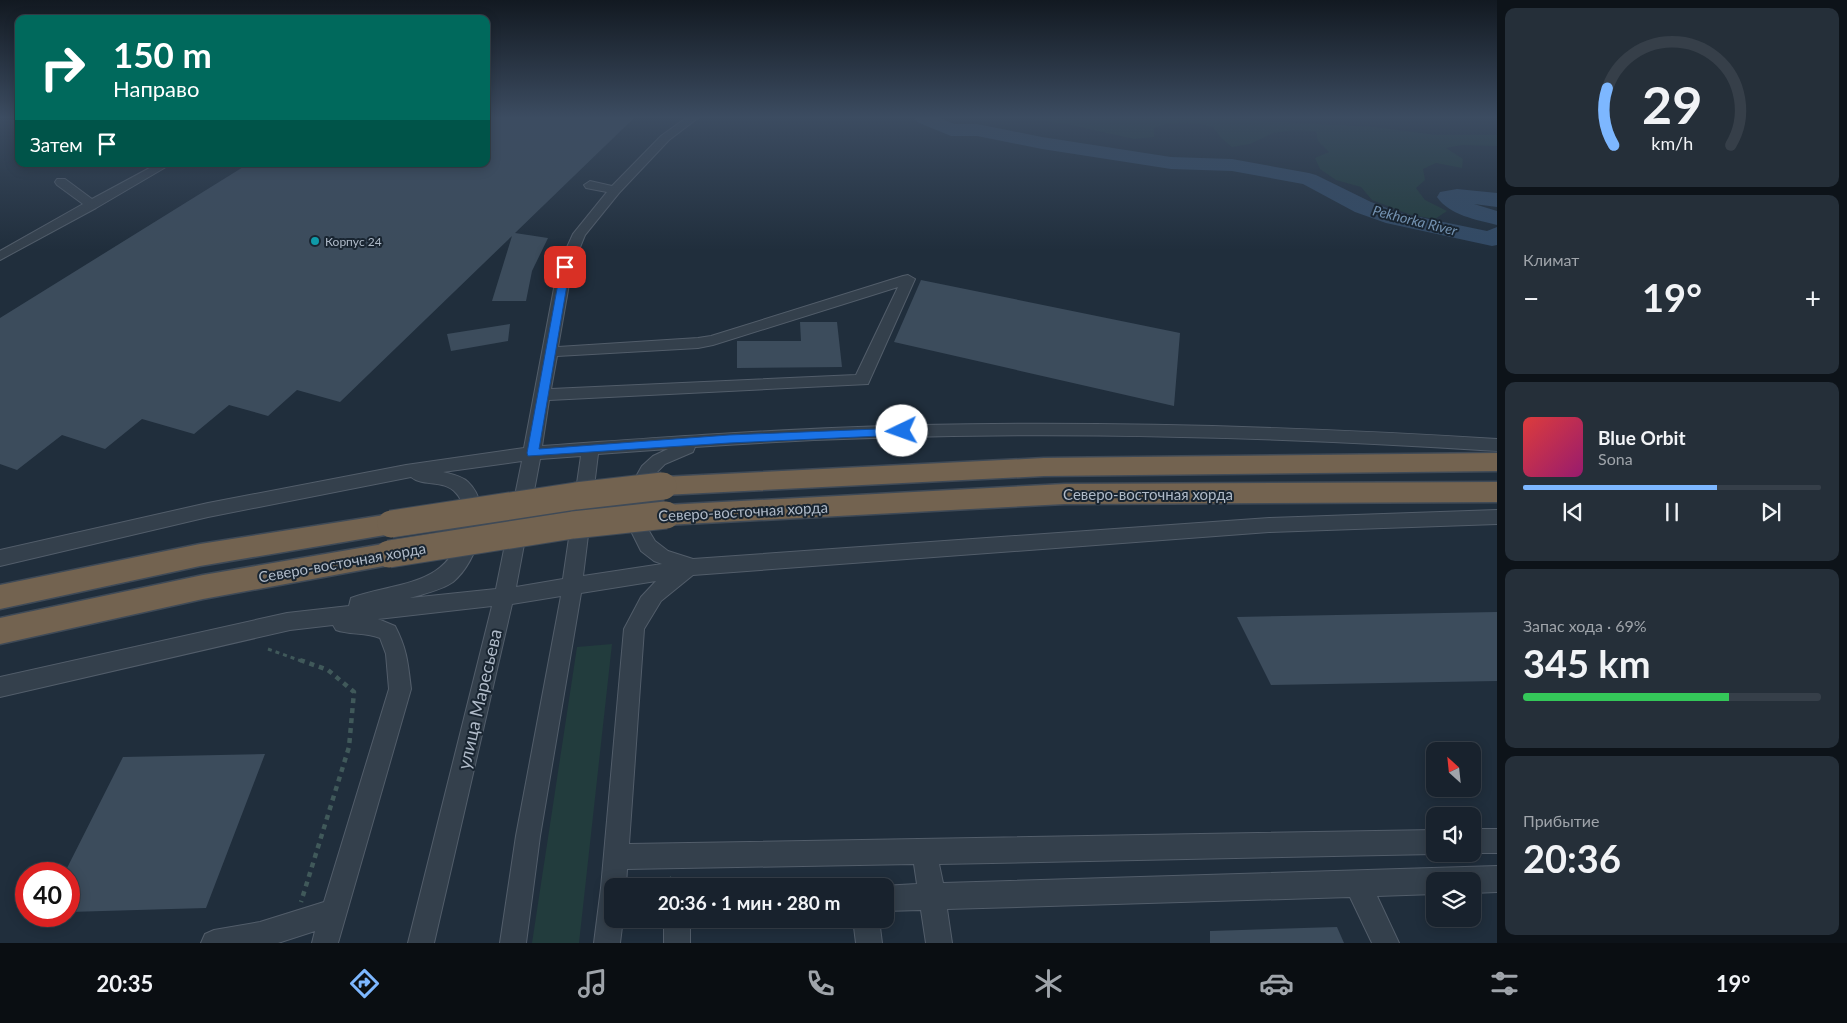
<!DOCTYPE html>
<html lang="ru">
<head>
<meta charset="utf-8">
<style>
	body { margin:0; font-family:Lato,sans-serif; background:#252f39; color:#f1f3f6; height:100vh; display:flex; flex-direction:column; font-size:19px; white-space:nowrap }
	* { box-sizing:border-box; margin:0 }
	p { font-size:16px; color:#9fa4aa }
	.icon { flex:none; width:28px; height:28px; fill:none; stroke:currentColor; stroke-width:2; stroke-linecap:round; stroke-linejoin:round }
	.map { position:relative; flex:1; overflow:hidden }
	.side { display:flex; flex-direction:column; gap:8px; padding:8px; background:#0d1319; width:350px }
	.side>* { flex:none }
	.guide { position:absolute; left:15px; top:15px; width:475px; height:152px; border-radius:10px; box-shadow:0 2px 12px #0003,0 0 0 1px #363f49; background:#00695c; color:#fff; overflow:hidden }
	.needle { width:32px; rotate:333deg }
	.tools { position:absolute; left:1426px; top:742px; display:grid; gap:10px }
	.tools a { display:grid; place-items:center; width:55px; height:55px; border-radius:10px; background:#18222d; box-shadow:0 2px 12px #0003,0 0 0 1px #363f49; font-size:25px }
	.speed { position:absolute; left:15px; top:862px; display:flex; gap:10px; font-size:25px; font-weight:700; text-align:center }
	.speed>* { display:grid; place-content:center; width:65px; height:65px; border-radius:50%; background:#18222d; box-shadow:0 2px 12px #0003,0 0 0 1px #363f49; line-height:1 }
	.speed .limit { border:8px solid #d22; background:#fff; color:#111 }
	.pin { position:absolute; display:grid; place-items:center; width:42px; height:42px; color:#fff; margin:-21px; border-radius:10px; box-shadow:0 2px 8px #0006 }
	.me { position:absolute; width:55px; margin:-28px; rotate:267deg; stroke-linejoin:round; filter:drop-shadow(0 0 4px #0008) }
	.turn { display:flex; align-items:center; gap:18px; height:105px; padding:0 15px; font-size:22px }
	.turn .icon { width:65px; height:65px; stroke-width:2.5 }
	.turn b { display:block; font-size:35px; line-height:42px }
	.then { display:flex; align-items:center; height:48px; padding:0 15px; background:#0003; gap:10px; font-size:19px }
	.big { font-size:38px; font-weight:700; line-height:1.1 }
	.side .tile { flex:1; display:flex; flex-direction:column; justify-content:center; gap:8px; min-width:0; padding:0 18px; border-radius:10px; background:#252f39 }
	.side .dial { align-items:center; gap:0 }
	.dial svg { height:130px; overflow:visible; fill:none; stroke:#363f49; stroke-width:7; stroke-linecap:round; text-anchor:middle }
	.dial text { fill:#f1f3f6; stroke:none }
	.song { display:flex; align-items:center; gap:15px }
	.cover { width:60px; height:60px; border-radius:8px; background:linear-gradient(135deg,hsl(0 70% 55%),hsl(320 70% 35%)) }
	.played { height:5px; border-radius:2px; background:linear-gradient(90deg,#7db7ff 65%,#363f49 65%) }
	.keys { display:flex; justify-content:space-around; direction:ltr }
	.heat { display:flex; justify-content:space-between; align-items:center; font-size:28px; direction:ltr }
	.charge { height:8px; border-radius:4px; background:linear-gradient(90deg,#34c759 69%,#363f49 0) }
	.trip { position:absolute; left:604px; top:878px; width:290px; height:50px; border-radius:10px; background:#18222d; box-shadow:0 2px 12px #0003,0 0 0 1px #363f49; font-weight:700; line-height:50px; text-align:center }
	.menu { display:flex; height:80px; justify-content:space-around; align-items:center; background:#0a0e12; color:#9fa4aa }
	.menu .icon { width:35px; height:35px }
	.menu .on { color:#7db7ff }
	.menu b { font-size:22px; color:#f1f3f6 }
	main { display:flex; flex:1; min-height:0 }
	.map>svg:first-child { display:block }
</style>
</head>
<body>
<main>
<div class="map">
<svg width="1497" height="943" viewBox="0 0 1497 943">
	<rect width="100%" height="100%" fill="#202e3c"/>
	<path fill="#223c3d" d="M 1025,118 L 1238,118 L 1259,121 L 1375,127 L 1436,135 L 1497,135 L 1497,146 L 1462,145 L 1446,148 L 1463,159 L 1462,168 L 1436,163 L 1423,169 L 1425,180 L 1416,188 L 1425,200 L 1447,211 L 1435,219 L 1411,215 L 1372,200 L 1361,187 L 1336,180 L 1320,169 L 1315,158 L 1329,152 L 1318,141 L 1316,131 L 1293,130 L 1273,133 L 1250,144 L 1232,147 L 1220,137 L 1213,127 C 1191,122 1176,120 1154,128 L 1154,137 L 1134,139 L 1066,124 Z
		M 612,644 L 579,943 L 532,943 L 577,647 Z"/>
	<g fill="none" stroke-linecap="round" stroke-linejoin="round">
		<path fill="#324a65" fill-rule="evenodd" d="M 915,118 L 940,118 L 954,124 L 977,124 L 1042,137 L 1171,157 L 1232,159 L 1309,173 L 1316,175 L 1371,202 L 1400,213 L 1487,231 L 1497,227 L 1497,245 L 1492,246 L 1386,223 L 1355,212 L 1303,184 L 1232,171 L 1171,169 L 1042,149 L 977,136 L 951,136 L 917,122 Z
			M 1457,189 L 1497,193 L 1497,207 L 1474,204 L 1497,211 L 1497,225 C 1477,220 1449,215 1437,197 L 1440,192 Z"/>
	</g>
	<path fill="#3c4c5c" d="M 486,118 L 634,118 L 515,233 L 548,238 L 532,271 L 526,301 L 492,301 L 512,236 L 340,402 L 297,390 L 268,416 L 229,405 L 194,434 L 142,419 L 105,449 L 62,435 L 17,470 L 0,464 L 0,318 L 248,164 L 486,164 Z
		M 921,280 L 1180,333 L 1174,406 L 894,342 Z
		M 800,322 L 837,322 L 842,367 L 737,368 L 737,341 L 801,341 Z
		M 510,324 L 508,341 L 451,351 L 447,334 Z
		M 1497,612 L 1497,681 L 1271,685 L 1237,617 Z
		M 265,754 L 206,908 L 69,912 L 69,874 L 64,874 L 123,757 Z
		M 1337,927 L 1344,943 L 1210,943 L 1210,931 Z"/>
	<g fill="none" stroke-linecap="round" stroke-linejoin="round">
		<g stroke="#525d6a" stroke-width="2">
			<path id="minor" d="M 686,118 L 698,118 L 669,140 L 619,193 L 585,235 L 572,267 L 558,347 L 698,338 L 711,336 L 903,276 L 908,275 L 915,279 L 868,384 L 549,400 L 542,446 C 668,437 794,428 921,425 C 1113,421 1305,427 1497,439 L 1497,451 C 1231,434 962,428 695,447 L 693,452 L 665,464 L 654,475 L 651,482 L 649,531 L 655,541 L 668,551 L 693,559 L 1269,518 L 1497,510 L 1497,524 L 1269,532 L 693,575 L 661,601 L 644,629 L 629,844 L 1435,830 L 1435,854 L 939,864 L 943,883 L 1497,866 L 1497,892 L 1472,893 L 1472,881 L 1435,881 L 1435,894 L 1377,896 L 1399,943 L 1372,943 L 1350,897 L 947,909 L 952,943 L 926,943 L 921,910 L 885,911 L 885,886 L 882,886 L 917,884 L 914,864 L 627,869 L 626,886 L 612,886 L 612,919 L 623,919 L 620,943 L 594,943 L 601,888 L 624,629 L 641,597 L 656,581 L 581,593 L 540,836 L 526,943 L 500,943 L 516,836 L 561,596 L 512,604 L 434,943 L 408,943 L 492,606 L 378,619 L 395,626 C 407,649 408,663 411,689 L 338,943 L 312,943 L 315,931 L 278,943 L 201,943 L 205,934 L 214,930 L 260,922 L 324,902 L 389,689 L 386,654 L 380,638 C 365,632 350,635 336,630 L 333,625 L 290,630 L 0,697 L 0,677 L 287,613 L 349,606 L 351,598 C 399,581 453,587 462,525 C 464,514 464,501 456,493 C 444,479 423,487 411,477 L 208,517 L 0,566 L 0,550 L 208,503 L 406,465 L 524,448 L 558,267 L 573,234 L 607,192 L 586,188 L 584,185 L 590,181 L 612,186 L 661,136 ZM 898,287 L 856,375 L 551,389 L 557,356 L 698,348 L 713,345 ZM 668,449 L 653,456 L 642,466 L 633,482 L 631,531 L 641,551 L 654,561 L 662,564 L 583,576 L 598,454 ZM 581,456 L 563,579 L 516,587 L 540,459 ZM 522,461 L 496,589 L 410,598 C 423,594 442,590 453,582 C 478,561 495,508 468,482 C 462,476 451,474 443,472 Z
				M 157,164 L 171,164 L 96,208 L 0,260 L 0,251 L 83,204 L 57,185 L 55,182 L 57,179 L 65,179 L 92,199 Z
				M 1472,829 L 1497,829 L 1497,853 L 1472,853 Z
				M 664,919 L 690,919 L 690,943 L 664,943 Z
				M 853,919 L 879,919 L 882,943 L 856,943 Z"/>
		</g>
		<g stroke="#3f4a57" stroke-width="3">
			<path id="highway" d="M 1497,453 L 1497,471 L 1044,476 L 663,495 L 654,493 L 650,486 L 654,479 L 663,477 L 1044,458 Z
				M 1497,482 L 1497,502 L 1065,504 L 666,525 L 657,522 L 653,515 L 657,508 L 666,505 L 1065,484 Z
				M 391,514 L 400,517 L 404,524 L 400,531 L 391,534 L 200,566 L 0,609 L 0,585 L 200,544 Z
				M 389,543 L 399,546 L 403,554 L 399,562 L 389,565 L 203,599 L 0,644 L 0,618 L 203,575 Z"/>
		</g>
		<path stroke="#40595a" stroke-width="3" stroke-dasharray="4 4" stroke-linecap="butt" d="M 268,649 L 304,662"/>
		<path stroke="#40595a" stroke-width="4.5" stroke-dasharray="5 5" stroke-linecap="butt" d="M 300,660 L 328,670 L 354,692 L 349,747 L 301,902
			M 659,886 L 674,877"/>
		<use href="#minor" fill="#34404c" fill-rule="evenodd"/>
		<use href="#highway" fill="#736350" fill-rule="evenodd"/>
		<g stroke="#3f4a57" stroke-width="29" stroke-linecap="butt">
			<path id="highway-bridge" d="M 391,524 L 576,496 L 663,486
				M 389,554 L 573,525 L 666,515"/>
		</g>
		<use href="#highway-bridge" stroke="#736350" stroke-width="27"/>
	</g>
	<linearGradient id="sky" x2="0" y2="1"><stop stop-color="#121921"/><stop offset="0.47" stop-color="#3c4c61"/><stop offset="1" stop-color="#3c4c61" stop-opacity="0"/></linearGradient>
	<rect width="1497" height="250" fill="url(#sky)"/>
	<path fill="#1a73e8" stroke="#114b97" d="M 565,264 L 570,267 L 539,449 L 729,435 L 902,428 L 907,431 L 902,435 L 729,443 L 528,456 L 527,453 L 561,267 Z"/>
	<circle fill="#0f9aa8" stroke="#192531" stroke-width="2" cx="315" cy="241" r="5"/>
	<g text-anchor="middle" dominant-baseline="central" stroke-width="4" stroke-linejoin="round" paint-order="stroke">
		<g font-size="12" fill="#afbac8" stroke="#192531" text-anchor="start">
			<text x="325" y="241">Корпус 24</text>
		</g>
		<g font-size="14" font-style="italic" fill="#7493b2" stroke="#192531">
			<text transform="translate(1415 220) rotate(14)">Pekhorka River</text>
		</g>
		<g font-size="15" fill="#afbac8" stroke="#192531">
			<text x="1148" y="494">Северо-восточная хорда</text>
			<text transform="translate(743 511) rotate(-3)">Северо-восточная хорда</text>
			<text transform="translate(342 562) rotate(-10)">Северо-восточная хорда</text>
		</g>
		<g font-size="18" fill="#afbac8" stroke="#192531">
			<text transform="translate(479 699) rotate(-77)">улица Маресьева</text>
		</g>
	</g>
</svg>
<div class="tools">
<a><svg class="needle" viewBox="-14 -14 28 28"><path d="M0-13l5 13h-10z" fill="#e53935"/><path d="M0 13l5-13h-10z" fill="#9fa4aa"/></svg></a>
<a><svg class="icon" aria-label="sound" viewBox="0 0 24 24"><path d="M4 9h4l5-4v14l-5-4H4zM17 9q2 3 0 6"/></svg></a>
<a><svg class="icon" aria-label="layers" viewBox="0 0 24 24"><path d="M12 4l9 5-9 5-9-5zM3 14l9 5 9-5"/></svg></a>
</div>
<div class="speed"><div class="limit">40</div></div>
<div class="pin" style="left:565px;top:267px;background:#d93025"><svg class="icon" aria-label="arrive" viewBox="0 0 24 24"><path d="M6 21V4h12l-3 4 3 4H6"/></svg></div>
<svg class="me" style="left:902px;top:431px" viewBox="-20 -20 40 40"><circle r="19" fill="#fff"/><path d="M0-13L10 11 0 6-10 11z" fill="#1a73e8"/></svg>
<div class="trip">20:36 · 1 мин · 280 m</div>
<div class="guide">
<div class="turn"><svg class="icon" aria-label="right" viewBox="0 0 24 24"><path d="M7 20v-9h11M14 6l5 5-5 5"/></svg><div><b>150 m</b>Направо</div></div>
<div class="then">Затем<svg class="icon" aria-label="arrive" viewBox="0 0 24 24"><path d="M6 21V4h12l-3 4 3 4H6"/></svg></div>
</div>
</div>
<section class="side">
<div class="tile dial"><svg viewBox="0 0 100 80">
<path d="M14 69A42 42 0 1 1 86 69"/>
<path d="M14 69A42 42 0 0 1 10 34" stroke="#7db7ff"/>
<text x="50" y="56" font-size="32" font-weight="700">29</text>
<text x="50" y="72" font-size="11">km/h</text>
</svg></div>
<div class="tile"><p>Климат</p>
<div class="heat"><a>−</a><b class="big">19°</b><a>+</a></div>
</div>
<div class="tile">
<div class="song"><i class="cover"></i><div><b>Blue Orbit</b><p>Sona</p></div></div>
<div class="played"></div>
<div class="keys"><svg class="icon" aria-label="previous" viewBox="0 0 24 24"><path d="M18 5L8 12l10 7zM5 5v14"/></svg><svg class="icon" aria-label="pause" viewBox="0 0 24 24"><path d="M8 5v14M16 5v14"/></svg><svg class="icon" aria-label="next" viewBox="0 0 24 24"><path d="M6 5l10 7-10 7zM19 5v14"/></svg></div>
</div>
<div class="tile"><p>Запас хода · 69%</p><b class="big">345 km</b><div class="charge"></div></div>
<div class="tile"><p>Прибытие</p><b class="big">20:36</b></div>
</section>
</main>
<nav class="menu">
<b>20:35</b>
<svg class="icon on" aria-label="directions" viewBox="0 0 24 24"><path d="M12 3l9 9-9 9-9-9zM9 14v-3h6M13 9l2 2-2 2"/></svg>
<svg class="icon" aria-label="music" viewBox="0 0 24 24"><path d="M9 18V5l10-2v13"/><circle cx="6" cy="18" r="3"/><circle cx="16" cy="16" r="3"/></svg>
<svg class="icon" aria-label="phone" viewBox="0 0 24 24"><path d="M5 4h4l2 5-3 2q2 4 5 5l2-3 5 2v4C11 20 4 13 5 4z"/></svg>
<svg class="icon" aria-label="climate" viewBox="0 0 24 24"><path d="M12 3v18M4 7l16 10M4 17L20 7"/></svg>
<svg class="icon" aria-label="car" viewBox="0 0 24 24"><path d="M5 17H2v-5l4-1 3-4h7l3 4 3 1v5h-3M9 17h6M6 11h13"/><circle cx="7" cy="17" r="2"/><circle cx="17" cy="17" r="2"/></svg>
<svg class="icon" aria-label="filters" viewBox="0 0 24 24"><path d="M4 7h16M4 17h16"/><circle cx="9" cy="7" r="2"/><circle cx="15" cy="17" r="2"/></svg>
<b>19°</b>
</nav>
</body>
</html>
